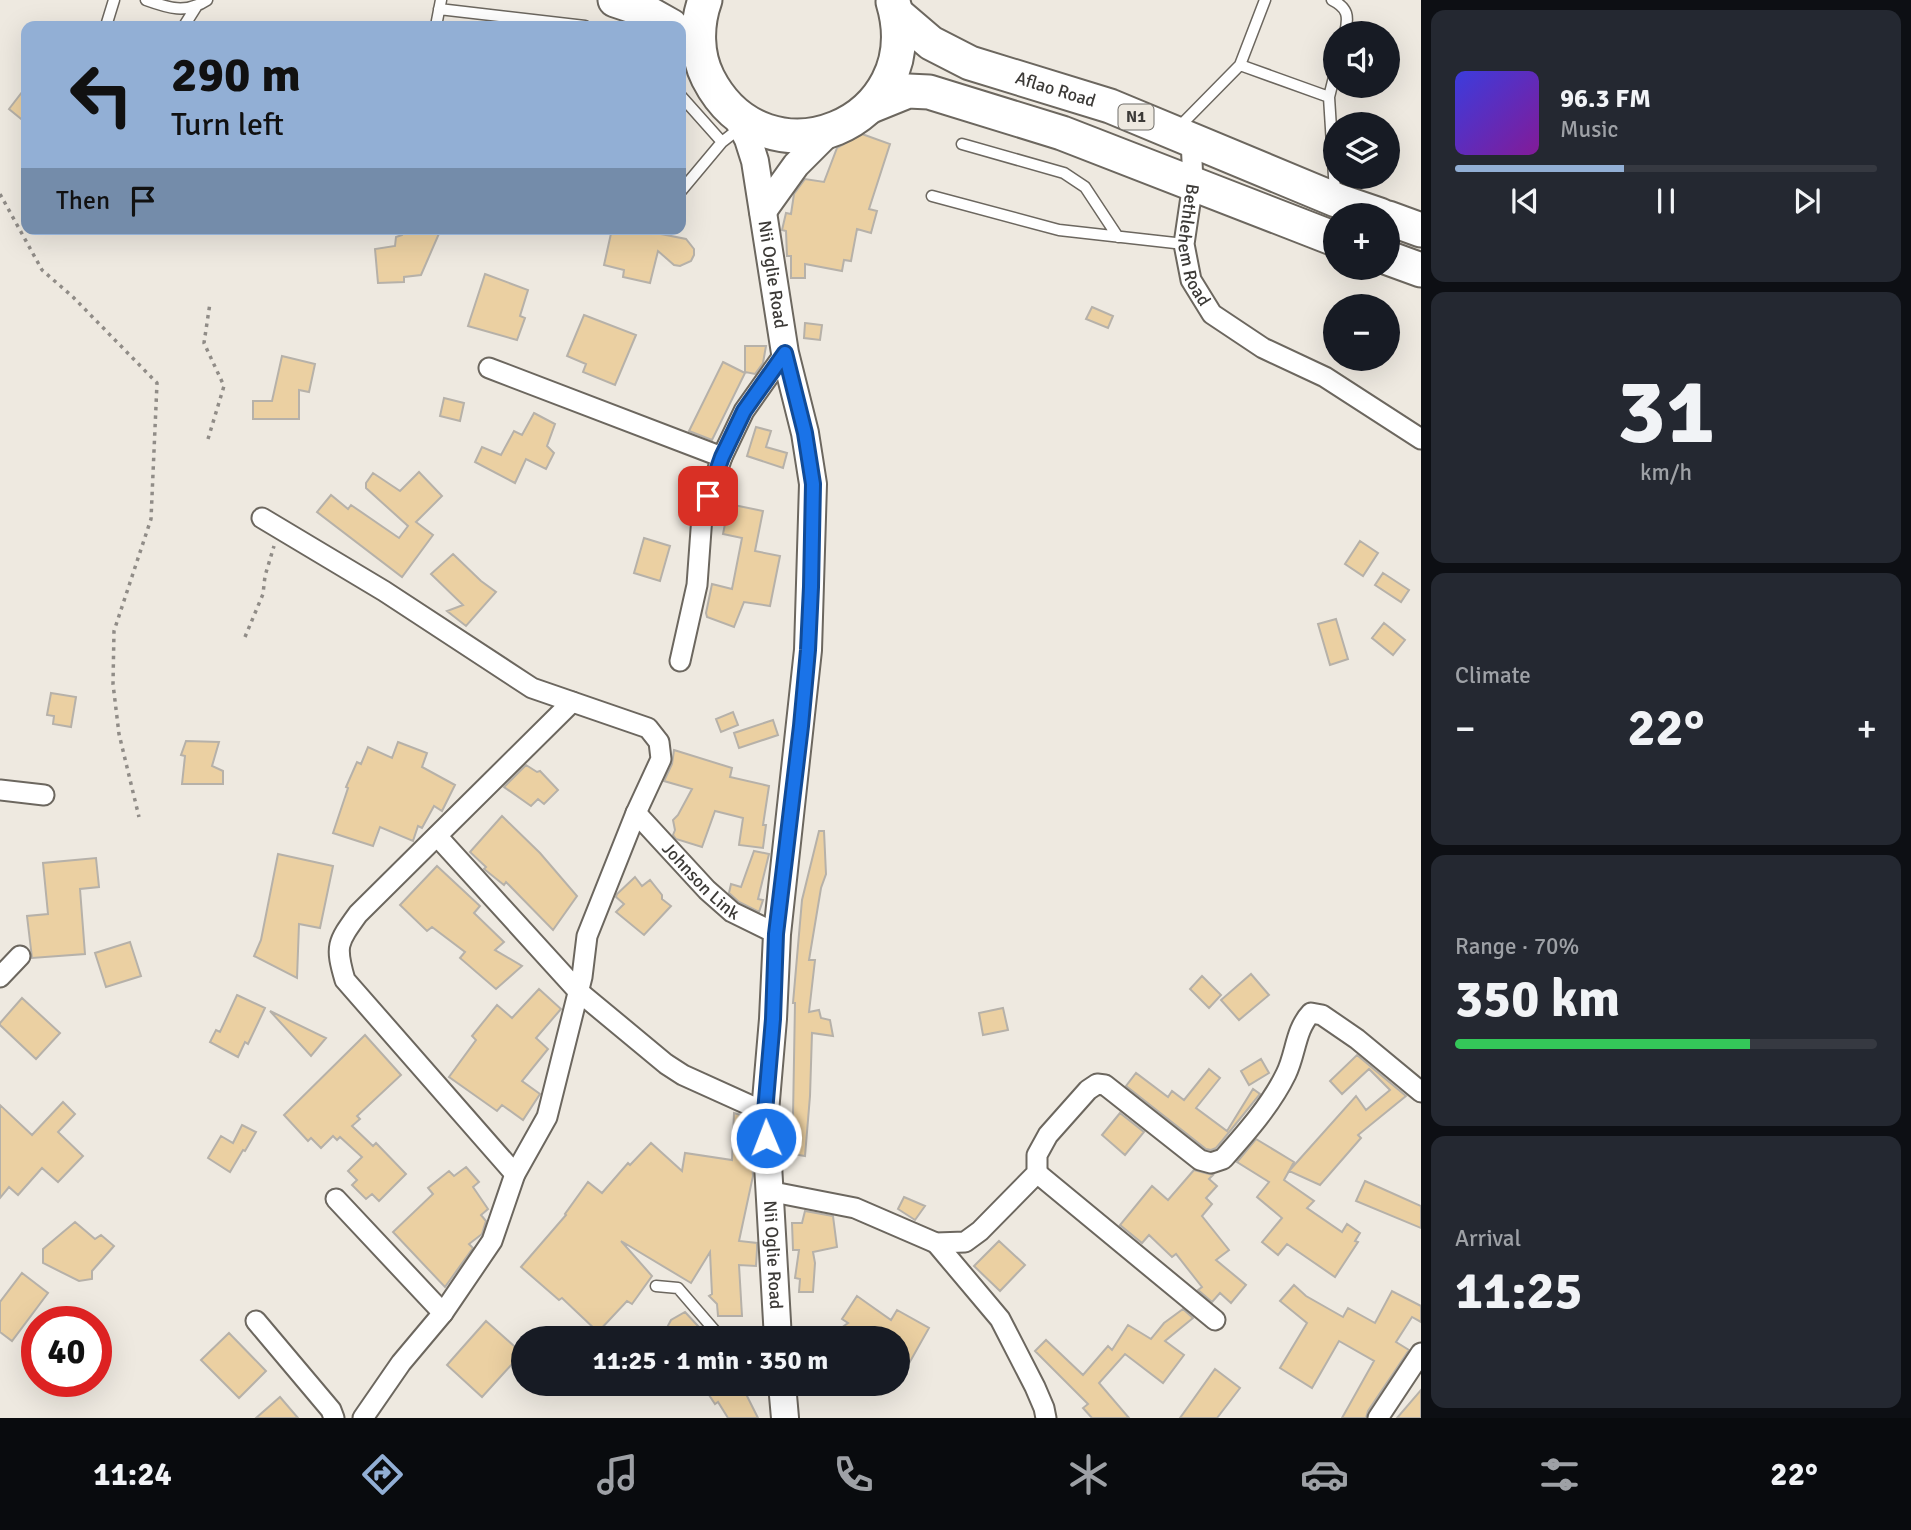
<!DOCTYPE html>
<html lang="en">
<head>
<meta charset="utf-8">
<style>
	body { margin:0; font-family:Signika,sans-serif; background:#242831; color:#f1f3f6; height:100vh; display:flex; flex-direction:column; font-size:26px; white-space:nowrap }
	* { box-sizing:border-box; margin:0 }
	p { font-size:23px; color:#9ea1a6 }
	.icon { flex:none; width:38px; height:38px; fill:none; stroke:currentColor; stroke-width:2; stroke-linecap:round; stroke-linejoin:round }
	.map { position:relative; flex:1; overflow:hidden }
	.details { display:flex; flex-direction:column; gap:10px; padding:10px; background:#0d0f14; width:490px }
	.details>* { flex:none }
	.guide { position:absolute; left:21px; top:21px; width:665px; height:214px; border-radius:14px; box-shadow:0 7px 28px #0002; background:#92afd5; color:#111; overflow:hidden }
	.buttons { position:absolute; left:1323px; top:21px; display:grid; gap:14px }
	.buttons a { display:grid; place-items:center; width:77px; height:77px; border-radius:50%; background:#171b24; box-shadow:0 7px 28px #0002; font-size:35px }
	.speed { position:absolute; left:21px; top:1306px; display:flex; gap:14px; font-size:35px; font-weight:700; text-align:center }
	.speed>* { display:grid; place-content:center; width:91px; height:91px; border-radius:50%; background:#171b24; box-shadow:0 7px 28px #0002; line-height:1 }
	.speed .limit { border:10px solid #d22; background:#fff; color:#111 }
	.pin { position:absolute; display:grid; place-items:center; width:60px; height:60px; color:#fff; margin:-30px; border-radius:14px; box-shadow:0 4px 10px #0006 }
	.me { position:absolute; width:77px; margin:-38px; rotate:359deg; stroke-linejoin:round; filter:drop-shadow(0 0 5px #0008) }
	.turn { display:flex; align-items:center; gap:24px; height:147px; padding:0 35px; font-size:32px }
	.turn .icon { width:91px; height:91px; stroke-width:2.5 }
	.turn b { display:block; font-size:49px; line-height:60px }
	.then { display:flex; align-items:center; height:66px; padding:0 35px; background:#0003; gap:14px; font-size:26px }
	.big { font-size:52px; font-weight:800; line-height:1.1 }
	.details .card { flex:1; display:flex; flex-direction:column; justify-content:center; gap:10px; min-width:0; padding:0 24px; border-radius:14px; background:#242831 }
	.details .dial { align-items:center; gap:0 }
	.dial b { font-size:91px; line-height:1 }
	.song { display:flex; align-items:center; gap:21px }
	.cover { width:84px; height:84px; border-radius:10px; background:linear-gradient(135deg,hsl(240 70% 55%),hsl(290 70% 35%)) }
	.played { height:7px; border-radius:4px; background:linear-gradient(90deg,#92afd5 40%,#363941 40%) }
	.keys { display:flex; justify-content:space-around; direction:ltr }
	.heat { display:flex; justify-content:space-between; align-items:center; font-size:38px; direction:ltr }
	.charge { height:10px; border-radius:5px; background:linear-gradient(90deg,#34c759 70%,#363941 0) }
	.trip { position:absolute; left:511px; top:1326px; width:399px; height:70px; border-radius:35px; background:#171b24; box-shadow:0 7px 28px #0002; font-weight:800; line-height:70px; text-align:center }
	.menu { display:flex; height:112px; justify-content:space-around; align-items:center; background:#090b0e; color:#9ea1a6 }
	.menu .icon { width:49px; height:49px }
	.menu .active { color:#92afd5 }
	.menu b { font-size:32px; color:#f1f3f6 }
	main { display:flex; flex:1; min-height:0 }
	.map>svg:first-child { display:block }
</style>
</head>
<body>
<main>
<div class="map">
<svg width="1421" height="1418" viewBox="0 0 1421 1418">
	<rect width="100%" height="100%" fill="#eee9e0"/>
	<path fill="#ebd0a2" stroke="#b6b1a9" stroke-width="2" d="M 26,87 L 26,123 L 9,109 Z
		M 862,134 L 890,144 L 869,209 L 877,211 L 871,233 L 857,229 L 851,261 L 844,260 L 842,271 L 805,264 L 805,278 L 791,278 L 791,256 L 787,256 L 786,231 L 782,230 L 786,213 L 791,214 L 794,194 L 805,179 L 824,182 L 837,148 Z
		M 403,229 L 441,229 L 421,275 L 404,277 L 404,282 L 378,283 L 375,249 L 395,246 L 396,237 L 402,235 Z
		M 612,229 L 636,229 L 686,239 L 694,249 L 694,255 L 691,261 L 680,266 L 674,265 L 658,251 L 650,283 L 623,277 L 624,270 L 604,265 Z
		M 485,274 L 528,290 L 520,316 L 525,318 L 517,340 L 468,326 Z
		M 1092,307 L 1113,316 L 1108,328 L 1086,319 Z
		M 584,315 L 636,335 L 615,385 L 583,372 L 586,364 L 567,356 Z
		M 805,323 L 822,325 L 820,340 L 804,338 Z
		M 745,346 L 766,346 L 763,363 L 755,374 L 745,372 Z
		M 282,356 L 315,364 L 309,392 L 299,390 L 299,419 L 253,419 L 253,401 L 272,401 Z
		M 723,362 L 745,373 L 712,440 L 689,431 Z
		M 444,398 L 464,403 L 460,421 L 440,416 Z
		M 534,413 L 555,424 L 547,446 L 554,453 L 546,469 L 526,459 L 515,483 L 475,462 L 482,447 L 501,455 L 514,431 L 522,435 Z
		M 756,427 L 771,431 L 766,447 L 787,453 L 783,468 L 747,456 Z
		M 419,472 L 442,496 L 416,522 L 433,535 L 402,577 L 317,512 L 331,495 L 348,509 L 351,505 L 399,538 L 408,526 L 366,488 L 366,483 L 373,473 L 400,491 Z
		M 729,504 L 763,511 L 755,551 L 780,556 L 770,606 L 744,602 L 734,627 L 707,617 L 706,613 L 712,584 L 732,589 L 742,538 L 723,534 Z
		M 644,538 L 670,546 L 660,581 L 634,573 Z
		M 1360,541 L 1378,553 L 1363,576 L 1345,564 Z
		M 453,554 L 481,581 L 496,592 L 466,626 L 447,611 L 463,605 L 431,574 Z
		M 1383,573 L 1409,590 L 1401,602 L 1375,585 Z
		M 1336,619 L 1348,659 L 1330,665 L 1318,624 Z
		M 1384,623 L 1405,640 L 1393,655 L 1372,638 Z
		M 51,693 L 76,697 L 71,727 L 53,724 L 54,716 L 47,715 Z
		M 733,712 L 738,725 L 721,732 L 716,719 Z
		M 773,720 L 778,735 L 739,748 L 734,733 Z
		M 186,741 L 219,742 L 212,766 L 223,771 L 223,784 L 182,784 L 185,756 L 181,755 Z
		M 398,742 L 427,753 L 422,767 L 455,785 L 442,811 L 434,806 L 422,828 L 418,826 L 413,841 L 380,827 L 373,846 L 333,833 L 348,788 L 346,787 L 357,762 L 361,764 L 368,747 L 392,758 Z
		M 674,750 L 732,768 L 730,777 L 769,786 L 763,825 L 766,825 L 763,848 L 739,845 L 743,818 L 715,811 L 702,847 L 676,839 L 673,835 L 675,830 L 673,820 L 678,815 L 692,789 L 664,781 L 672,764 Z
		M 526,765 L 537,772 L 540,771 L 558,790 L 544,804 L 538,799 L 531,806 L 504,787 Z
		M 502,816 L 540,853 L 577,896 L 553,930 L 506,882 L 504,885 L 484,869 L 486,867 L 470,852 Z
		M 819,831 L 824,831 L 826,874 L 821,888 L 809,960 L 815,960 L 809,1012 L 819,1010 L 821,1018 L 830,1020 L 833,1036 L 812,1033 L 810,1096 L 805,1156 L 792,1154 L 790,1117 L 793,1117 L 795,1003 L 793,1003 L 802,900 Z
		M 754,851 L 769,854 L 758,899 L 763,900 L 759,912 L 739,902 L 729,893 L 731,884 L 741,887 Z
		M 278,854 L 333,866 L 320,928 L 299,924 L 297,978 L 254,956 L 261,940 Z
		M 96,858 L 99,887 L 80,889 L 85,954 L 32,958 L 27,916 L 48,914 L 43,863 Z
		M 437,866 L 480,906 L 474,913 L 504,942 L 495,950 L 522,966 L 496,989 L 460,958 L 465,952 L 432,927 L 427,931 L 400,905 Z
		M 635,877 L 642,886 L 650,880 L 662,895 L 662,899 L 671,906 L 644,935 L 616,912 L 624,904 L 616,897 L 617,894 Z
		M 130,942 L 141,976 L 106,987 L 95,953 Z
		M 1251,974 L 1269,995 L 1239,1020 L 1221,1000 Z
		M 1202,976 L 1221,995 L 1209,1008 L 1190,989 Z
		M 539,989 L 561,1009 L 536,1038 L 548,1049 L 522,1081 L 540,1094 L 523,1120 L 502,1105 L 497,1111 L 449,1077 L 476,1040 L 472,1036 L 497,1005 L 512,1018 Z
		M 237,995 L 265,1008 L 248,1044 L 245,1042 L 238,1057 L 210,1042 L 216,1030 L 220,1032 Z
		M 22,998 L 60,1033 L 36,1059 L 0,1025 L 0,1023 Z
		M 1003,1008 L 1008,1030 L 983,1035 L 979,1013 Z
		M 270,1011 L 326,1038 L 311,1056 Z
		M 365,1035 L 401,1075 L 357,1116 L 360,1119 L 352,1126 L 373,1146 L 376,1143 L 406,1174 L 379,1201 L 372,1194 L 366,1199 L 352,1185 L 357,1180 L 348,1171 L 362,1157 L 340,1137 L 337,1140 L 333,1136 L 321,1148 L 311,1138 L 308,1141 L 284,1115 Z
		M 1357,1055 L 1406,1096 L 1358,1135 L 1361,1138 L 1320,1185 L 1289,1171 L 1356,1096 L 1366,1110 L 1390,1090 L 1369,1069 L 1342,1094 L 1330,1081 Z
		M 1261,1059 L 1269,1073 L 1249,1085 L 1241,1071 Z
		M 1209,1069 L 1220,1078 L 1196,1108 L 1227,1131 L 1253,1089 L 1260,1094 L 1222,1141 L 1216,1148 L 1211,1150 L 1206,1149 L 1126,1086 L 1136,1073 L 1168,1097 L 1172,1091 L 1184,1100 Z
		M 63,1102 L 75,1114 L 58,1132 L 83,1156 L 58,1182 L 42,1168 L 18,1195 L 9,1187 L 0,1198 L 0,1105 L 32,1135 Z
		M 734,1113 L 750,1118 L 747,1162 L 752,1163 L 753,1176 L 739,1241 L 757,1243 L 757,1250 L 756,1266 L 739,1265 L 742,1316 L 718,1316 L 717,1304 L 709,1296 L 712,1294 L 710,1252 L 691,1283 L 621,1241 L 652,1276 L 632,1304 L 627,1301 L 598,1332 L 562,1298 L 559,1300 L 521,1267 L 566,1215 L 565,1214 L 588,1182 L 602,1193 L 628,1163 L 630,1165 L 651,1143 L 682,1171 L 685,1153 L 732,1160 Z
		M 1120,1113 L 1144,1132 L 1125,1155 L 1102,1135 Z
		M 242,1125 L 256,1132 L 245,1151 L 243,1150 L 230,1172 L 208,1158 L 221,1136 L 233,1143 Z
		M 1256,1139 L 1294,1162 L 1284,1180 L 1314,1201 L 1307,1208 L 1342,1232 L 1347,1224 L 1360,1233 L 1355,1241 L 1358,1242 L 1335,1277 L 1287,1244 L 1278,1255 L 1262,1242 L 1282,1218 L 1257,1197 L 1269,1182 L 1237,1162 Z
		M 466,1167 L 479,1182 L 473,1187 L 488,1209 L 481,1215 L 486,1221 L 482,1234 L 469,1244 L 473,1248 L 445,1287 L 393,1232 L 433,1194 L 428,1188 L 449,1171 L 454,1176 Z
		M 1194,1170 L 1213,1175 L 1209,1179 L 1217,1186 L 1206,1198 L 1212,1204 L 1202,1216 L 1229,1250 L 1216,1260 L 1246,1285 L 1231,1303 L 1220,1293 L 1212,1302 L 1198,1290 L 1202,1287 L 1176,1254 L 1172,1257 L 1149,1235 L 1142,1243 L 1120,1225 L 1152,1186 L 1168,1200 Z
		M 1365,1181 L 1421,1206 L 1421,1228 L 1356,1201 Z
		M 904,1197 L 925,1206 L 915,1220 L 898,1209 Z
		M 805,1211 L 833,1216 L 837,1247 L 813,1252 L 815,1263 L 813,1292 L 799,1292 L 800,1279 L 795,1278 L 799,1250 L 793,1250 L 792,1223 L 802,1223 Z
		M 75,1222 L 95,1239 L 101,1235 L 114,1246 L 92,1271 L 92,1279 L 79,1281 L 43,1263 L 43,1249 Z
		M 999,1241 L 1025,1265 L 1000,1291 L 974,1266 Z
		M 22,1273 L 48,1293 L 12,1341 L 0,1332 L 0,1302 Z
		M 1294,1285 L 1306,1296 L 1343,1317 L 1348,1308 L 1375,1323 L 1392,1291 L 1421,1306 L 1421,1322 L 1412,1317 L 1396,1342 L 1409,1350 L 1368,1411 L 1366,1418 L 1342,1418 L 1374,1361 L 1339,1341 L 1312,1388 L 1280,1368 L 1307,1323 L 1280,1301 Z
		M 857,1296 L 891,1320 L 897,1310 L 929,1328 L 898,1383 L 898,1339 L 826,1339 L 848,1323 L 842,1319 Z
		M 1183,1309 L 1193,1318 L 1165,1341 L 1184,1355 L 1163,1383 L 1125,1354 L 1099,1383 L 1129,1418 L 1092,1418 L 1083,1408 L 1088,1404 L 1035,1351 L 1046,1340 L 1083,1375 L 1108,1346 L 1112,1350 L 1128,1325 L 1151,1339 L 1164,1323 Z
		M 685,1312 L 710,1339 L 661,1339 L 671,1320 Z
		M 486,1321 L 522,1353 L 482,1397 L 447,1365 Z
		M 229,1333 L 266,1371 L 239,1398 L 201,1360 Z
		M 1215,1369 L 1240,1388 L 1217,1418 L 1180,1418 Z
		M 718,1384 L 741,1384 L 758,1418 L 728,1418 L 718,1402 L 715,1404 L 707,1392 Z
		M 1421,1390 L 1421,1418 L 1397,1418 Z
		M 280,1397 L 298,1418 L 256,1418 Z"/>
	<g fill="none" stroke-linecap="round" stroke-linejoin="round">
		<g stroke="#6c675f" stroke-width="13">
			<path id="lane" d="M 146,0 C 168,8 186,14 207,0
				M 1332,0 C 1348,8 1349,16 1345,33
				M 439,9 L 585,26
				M 106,26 L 114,0
				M 184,26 L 196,7
				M 436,26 L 441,0
				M 1240,65 L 1265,0
				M 681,96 L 722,142
				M 1329,97 L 1335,73
				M 1178,128 L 1240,65 L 1329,97 L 1335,192
				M 962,144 L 1064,173 L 1085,187 L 1118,237
				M 681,191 L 722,142 L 740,128
				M 932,196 L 1059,230 L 1184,244
				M 656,1286 L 678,1288 L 722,1339"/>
		</g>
		<g stroke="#6c675f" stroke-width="23">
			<g id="street">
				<path id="s1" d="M 1191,139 L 1193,183 L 1184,244 L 1191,280 L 1212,314 L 1263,348 L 1325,377 L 1421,439"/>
				<path d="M 489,368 L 722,457"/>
				<path d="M 262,518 L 384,591 L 532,688 L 648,728 L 659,742 L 661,759 L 636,813 L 587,936 L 582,977 L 547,1117 L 515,1174 L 492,1241 L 443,1313 L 401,1363 L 363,1418"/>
				<path d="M 680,661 L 697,585 L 702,516 L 722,457 L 744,411 L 785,353"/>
				<path d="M 0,790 L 44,795"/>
				<path id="s2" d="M 636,813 L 707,890 L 732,912 L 777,934"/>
				<path d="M 437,836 L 578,991 L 666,1064 L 683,1075 L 765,1112"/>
				<path d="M 0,977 L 20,956"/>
				<path d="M 1037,1173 L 1215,1320"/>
				<path d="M 515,1174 L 345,980 C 335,946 337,943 358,914 L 572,702"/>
				<path d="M 768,1191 L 855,1208 L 936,1243 L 965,1242 L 980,1231 L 1037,1173 L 1037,1155 L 1048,1135 L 1088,1090 L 1097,1084 L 1105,1085 L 1200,1160 L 1211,1163 L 1223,1159 C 1246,1133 1271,1105 1286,1074 C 1296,1054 1295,1030 1311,1013 L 1322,1015 L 1357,1039 L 1421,1092"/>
				<path d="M 336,1199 L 443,1313"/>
				<path d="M 936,1243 L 1000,1319 L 1035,1387 L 1044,1408 L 1046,1418"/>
				<path d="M 256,1321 L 331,1410 L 334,1418"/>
				<path d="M 1378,1418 L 1421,1353"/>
			</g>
		</g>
		<g stroke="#6c675f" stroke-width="30">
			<g id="secondary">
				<path id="s3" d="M 735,114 L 748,139 L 755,161 L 785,353 L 805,433 L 813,484 L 808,650 L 777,934 L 773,1019 L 765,1112 L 778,1339"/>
				<path d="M 763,211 L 796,165 L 829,132"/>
				<path d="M 782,1384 L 785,1418"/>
			</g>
		</g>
		<g stroke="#6c675f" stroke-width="37">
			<g id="highway">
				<path d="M 615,0 L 639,8 L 671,26"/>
				<path d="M 705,0 C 696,25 696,54 708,78 C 766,191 930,124 893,2"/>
				<path id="s4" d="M 897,14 L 931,43 L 970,63 L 1110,106 L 1336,200 L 1380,215"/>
				<path d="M 871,106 L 908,91 L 929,92 L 1062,133 L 1335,239"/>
				<path d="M 1388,218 L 1421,230"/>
				<path d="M 1388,258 L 1421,270"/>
			</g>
		</g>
		<path stroke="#908c87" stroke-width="3.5" stroke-dasharray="3.5 5" stroke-linecap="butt" d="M 0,194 L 42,270 L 73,297 L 157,383 L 151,519 L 114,631 L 113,684 L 119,734 L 139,817
			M 208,439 L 224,386 L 204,343 L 210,303
			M 245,637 L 263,594 L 265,576 L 274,546"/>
		<use href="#lane" stroke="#fff" stroke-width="10"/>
		<use href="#street" stroke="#fff" stroke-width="19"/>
		<use href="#secondary" stroke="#fff" stroke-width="26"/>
		<use href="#highway" stroke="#fff" stroke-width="33"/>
	</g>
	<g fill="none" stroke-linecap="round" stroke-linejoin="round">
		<g stroke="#114b97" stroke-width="18">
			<path id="route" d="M 708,496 L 722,457 L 744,411 L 785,353 L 805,433 L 813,484 L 811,587 L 808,650 L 801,726 L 776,934 L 773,1019 L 765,1112 L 766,1138"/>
		</g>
		<use href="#route" stroke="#1a73e8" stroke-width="12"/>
	</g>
	<g text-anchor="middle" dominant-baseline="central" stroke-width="7" stroke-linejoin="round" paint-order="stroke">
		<rect fill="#eee9e0" stroke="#716e6a" stroke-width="2" x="1118.5" y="104.5" width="35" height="25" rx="5"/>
		<g font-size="16" font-weight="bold" fill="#3c3a37">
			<text x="1136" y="117">N1</text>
		</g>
		<g font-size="18" fill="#3c3a37" stroke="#eee9e0">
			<text stroke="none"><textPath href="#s4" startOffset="178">Aflao Road</textPath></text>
			<text stroke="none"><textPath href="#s1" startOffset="108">Bethlehem Road</textPath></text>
			<text stroke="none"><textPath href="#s3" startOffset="166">Nii Oglie Road</textPath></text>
			<text stroke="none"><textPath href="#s2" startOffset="94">Johnson Link</textPath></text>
			<text stroke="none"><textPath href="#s3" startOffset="1153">Nii Oglie Road</textPath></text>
		</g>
	</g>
</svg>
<div class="buttons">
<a><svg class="icon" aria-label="sound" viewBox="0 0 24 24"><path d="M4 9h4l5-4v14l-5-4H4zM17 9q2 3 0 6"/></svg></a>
<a><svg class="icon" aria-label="layers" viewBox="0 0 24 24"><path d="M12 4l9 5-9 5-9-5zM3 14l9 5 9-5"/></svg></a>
<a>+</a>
<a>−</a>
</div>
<div class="speed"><div class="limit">40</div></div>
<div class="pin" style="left:708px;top:496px;background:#d93025"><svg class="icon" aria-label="arrive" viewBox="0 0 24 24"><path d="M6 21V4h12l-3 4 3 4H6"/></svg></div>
<svg class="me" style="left:766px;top:1138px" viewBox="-20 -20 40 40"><circle r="17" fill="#1a73e8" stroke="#fff" stroke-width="3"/><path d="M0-11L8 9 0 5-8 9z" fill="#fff"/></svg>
<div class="trip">11:25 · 1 min · 350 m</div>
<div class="guide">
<div class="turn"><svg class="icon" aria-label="left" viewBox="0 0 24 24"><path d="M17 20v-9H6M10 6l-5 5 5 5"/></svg><div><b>290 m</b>Turn left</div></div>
<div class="then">Then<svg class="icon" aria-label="arrive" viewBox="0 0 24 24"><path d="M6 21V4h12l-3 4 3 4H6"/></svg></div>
</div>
</div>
<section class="details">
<div class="card">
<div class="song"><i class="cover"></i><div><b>96.3 FM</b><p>Music</p></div></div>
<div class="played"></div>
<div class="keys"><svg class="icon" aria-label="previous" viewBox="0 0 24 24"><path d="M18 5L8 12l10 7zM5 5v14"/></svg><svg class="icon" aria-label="pause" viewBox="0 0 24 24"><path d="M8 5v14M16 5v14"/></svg><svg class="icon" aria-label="next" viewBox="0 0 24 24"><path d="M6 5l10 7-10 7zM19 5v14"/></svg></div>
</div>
<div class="card dial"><b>31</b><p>km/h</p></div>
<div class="card"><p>Climate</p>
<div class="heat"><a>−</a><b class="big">22°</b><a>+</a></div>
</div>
<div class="card"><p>Range · 70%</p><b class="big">350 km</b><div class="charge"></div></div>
<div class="card"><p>Arrival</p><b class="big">11:25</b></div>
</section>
</main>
<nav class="menu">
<b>11:24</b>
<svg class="icon active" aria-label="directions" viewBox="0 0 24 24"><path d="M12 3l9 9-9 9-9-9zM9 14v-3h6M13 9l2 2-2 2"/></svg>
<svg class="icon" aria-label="music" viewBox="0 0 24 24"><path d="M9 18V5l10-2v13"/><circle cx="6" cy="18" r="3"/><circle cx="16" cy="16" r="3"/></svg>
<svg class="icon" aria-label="phone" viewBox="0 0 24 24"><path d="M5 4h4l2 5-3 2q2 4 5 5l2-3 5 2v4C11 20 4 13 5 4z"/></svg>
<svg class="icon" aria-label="climate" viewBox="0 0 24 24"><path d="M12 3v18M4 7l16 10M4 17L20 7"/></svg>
<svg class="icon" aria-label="car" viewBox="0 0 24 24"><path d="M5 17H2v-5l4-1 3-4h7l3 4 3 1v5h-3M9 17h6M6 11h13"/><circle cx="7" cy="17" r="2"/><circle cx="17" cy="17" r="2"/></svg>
<svg class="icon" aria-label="filters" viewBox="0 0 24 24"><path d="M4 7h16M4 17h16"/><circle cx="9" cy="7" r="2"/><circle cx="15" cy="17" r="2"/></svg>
<b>22°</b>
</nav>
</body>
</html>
